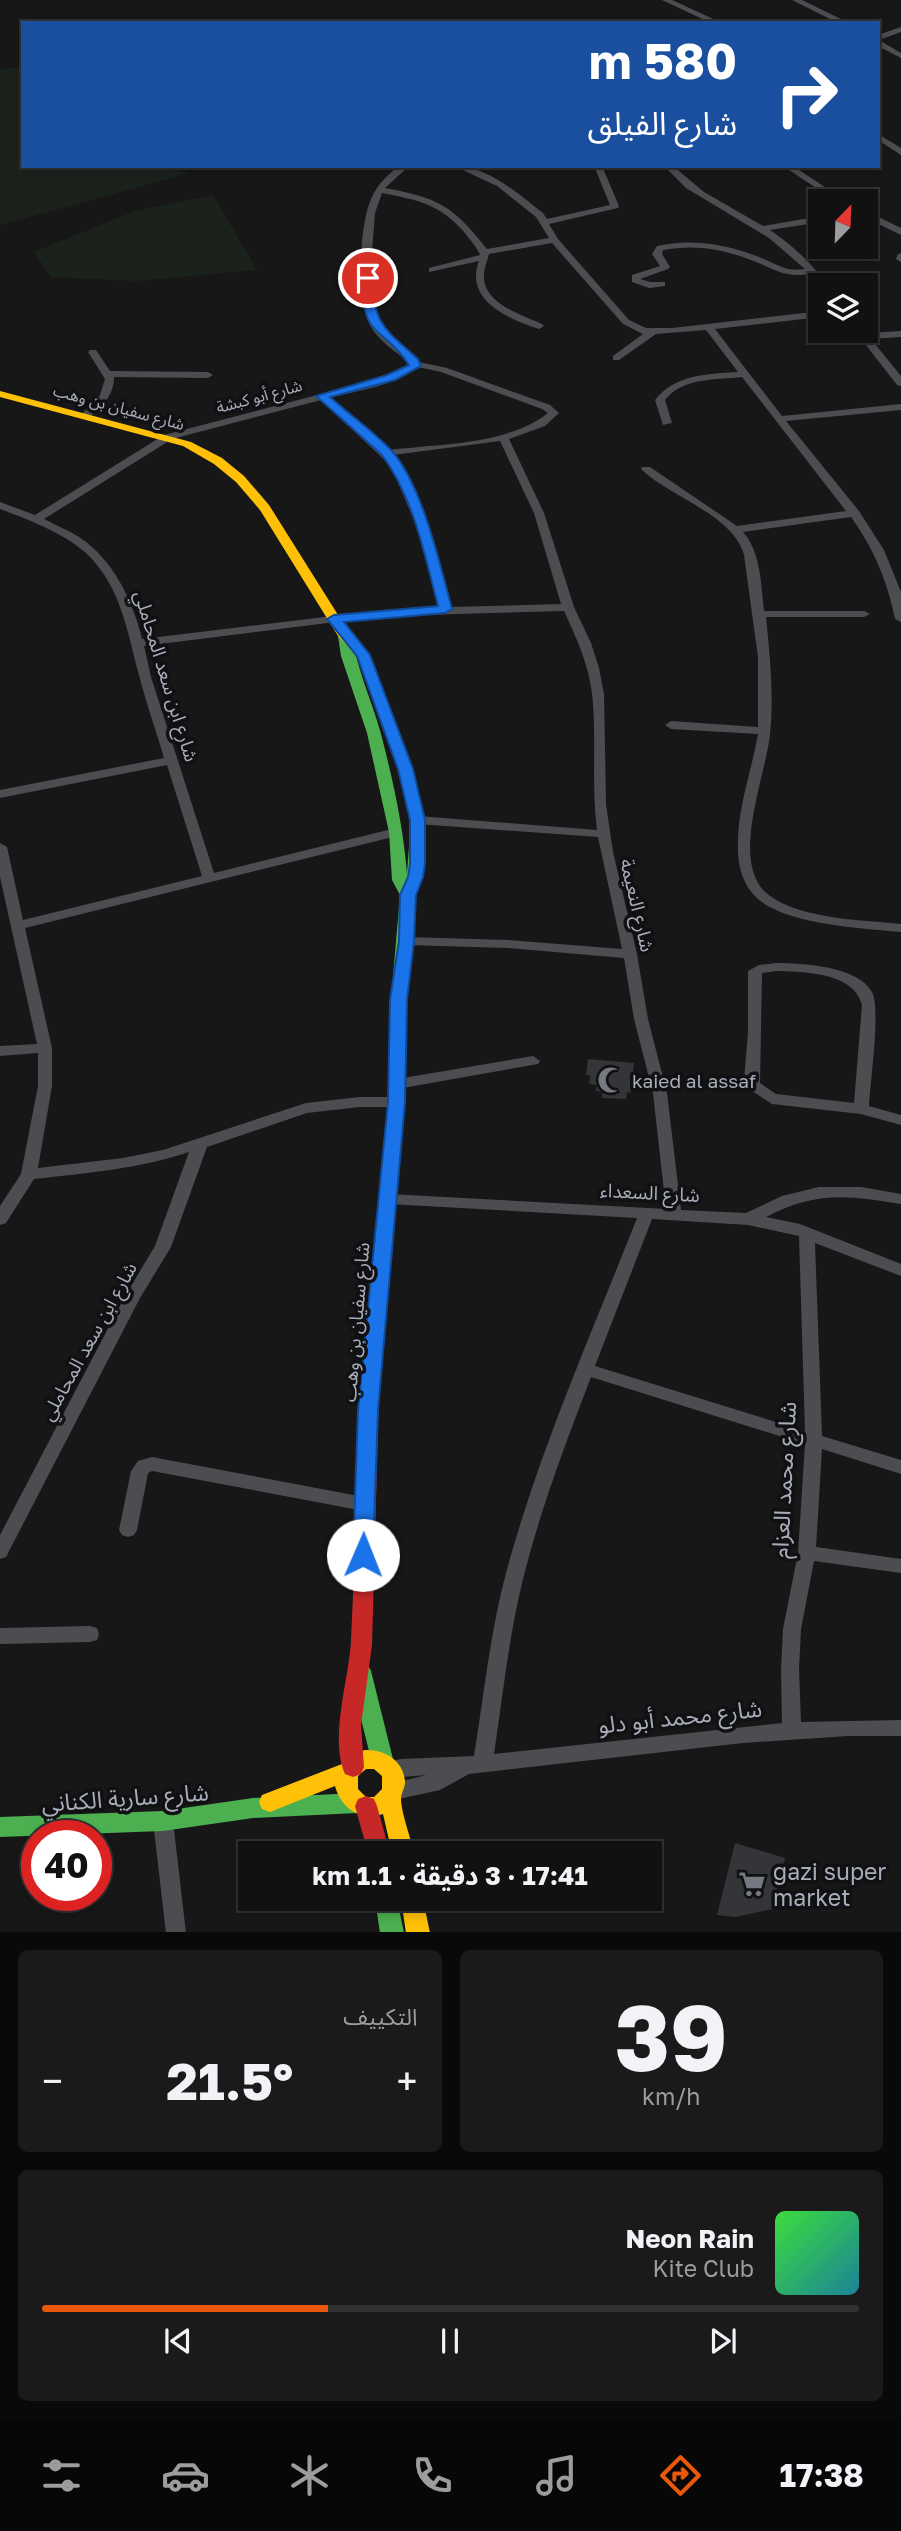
<!DOCTYPE html>
<html lang="ar">
<head>
<meta charset="utf-8">
<style>
	body { margin:0; font-family:"Golos Text","Noto Sans Arabic",sans-serif; background:#1a1a1b; color:#f1f3f6; direction:rtl; height:100vh; display:flex; flex-direction:column; font-size:26px; white-space:nowrap }
	* { box-sizing:border-box; margin:0 }
	p { font-size:23px; color:#9c9d9f }
	.icon { flex:none; width:38px; height:38px; fill:none; stroke:currentColor; stroke-width:2; stroke-linecap:round; stroke-linejoin:round }
	.map { position:relative; height:1932px; overflow:hidden; direction:ltr }
	.details { display:flex; flex-direction:column; gap:18px; padding:18px; background:#09090a; flex:1 }
	.details>* { flex:none }
	.hud { position:absolute; left:21px; top:21px; width:859px; height:147px; border-radius:0px; box-shadow:0 4px 10px #0003,0 0 0 2px #303132; direction:rtl; background:#1a4fa0; color:#fff; overflow:hidden }
	.needle { width:46px; rotate:23deg }
	.controls { position:absolute; left:808px; top:189px; display:grid; gap:14px }
	.controls a { display:grid; place-items:center; width:70px; height:70px; border-radius:0px; background:#111112; box-shadow:0 4px 10px #0003,0 0 0 2px #303132; font-size:35px }
	.speed { position:absolute; left:21px; top:1820px; display:flex; gap:14px; font-size:35px; font-weight:700; text-align:center }
	.speed>* { display:grid; place-content:center; width:91px; height:91px; border-radius:50%; background:#111112; box-shadow:0 4px 10px #0003,0 0 0 2px #303132; line-height:1 }
	.speed .limit { border:10px solid #d22; background:#fff; color:#111 }
	.pin { position:absolute; display:grid; place-items:center; width:60px; height:60px; color:#fff; margin:-30px; border:4px solid #fff; border-radius:50%; box-shadow:0 2px 7px #0007 }
	.me { position:absolute; width:77px; margin:-38px; rotate:1deg; stroke-linejoin:round; filter:drop-shadow(0 0 5px #0008) }
	.turn { display:flex; align-items:center; gap:24px; height:147px; padding:0 28px; font-size:32px }
	.turn .icon { width:91px; height:91px; stroke-width:2.5 }
	.turn b { display:block; font-size:49px; line-height:60px }
	.big { font-size:52px; font-weight:700; line-height:1.1 }
	.details .widget { flex:1; display:flex; flex-direction:column; justify-content:center; gap:10px; min-width:0; padding:0 24px; border-radius:10px; background:#1a1a1b }
	.details .dial { align-items:center; gap:0 }
	.dial b { font-size:91px; line-height:1 }
	.song { display:flex; align-items:center; gap:21px }
	.cover { width:84px; height:84px; border-radius:10px; background:linear-gradient(135deg,hsl(120 70% 55%),hsl(190 70% 35%)) }
	.played { height:7px; border-radius:4px; background:linear-gradient(90deg,#ea580c 35%,#303132 35%) }
	.keys { display:flex; justify-content:space-around; direction:ltr }
	.heat { display:flex; justify-content:space-between; align-items:center; font-size:38px; direction:ltr }
	.details .tiles { flex:1; display:grid; gap:18px; grid-template-columns:1fr 1fr }
	.widget:last-child { grid-column:span 2 }
	.trip { position:absolute; left:238px; top:1841px; width:424px; height:70px; border-radius:0px; background:#111112; box-shadow:0 4px 10px #0003,0 0 0 2px #303132; font-weight:700; line-height:70px; text-align:center; direction:rtl }
	.menu { display:flex; height:112px; justify-content:space-around; align-items:center; background:#070707; color:#9c9d9f }
	.menu .icon { width:49px; height:49px }
	.menu .on { color:#ea580c }
	.menu b { font-size:32px; color:#f1f3f6 }
	.map>svg:first-child { display:block }
</style>
</head>
<body>
<div class="map">
<svg width="901" height="1933" viewBox="0 0 901 1933">
	<rect width="100%" height="100%" fill="#171718"/>
	<path fill="#1b221c" d="M 23,67 L 23,166 L 148,166 L 190,173 L 0,225 L 0,69 Z
		M 213,195 L 257,270 L 136,281 L 51,277 L 34,252 L 135,211 Z"/>
	<path fill="#343538" d="M 588,1059 L 634,1063 L 631,1093 L 627,1092 L 626,1099 L 602,1098 L 602,1092 L 596,1091 L 597,1085 L 589,1084 L 590,1075 L 586,1075 Z
		M 735,1843 L 785,1858 L 772,1909 L 736,1917 L 717,1915 Z"/>
	<g fill="none" stroke-linecap="round" stroke-linejoin="round">
		<path fill="#4b4d51" fill-rule="evenodd" d="M 662,0 L 672,0 L 722,23 L 711,23 Z
			M 792,0 L 802,0 L 849,23 L 838,23 Z
			M 901,27 L 901,32 L 879,40 L 901,53 L 901,58 L 878,46 L 878,35 Z
			M 878,134 L 901,148 L 901,155 L 878,140 Z
			M 399,166 L 409,166 L 385,188 C 439,198 453,206 487,249 L 549,238 L 536,217 L 497,186 L 454,166 C 488,166 517,193 543,213 L 547,219 L 610,205 L 594,166 L 602,166 L 619,206 L 618,208 L 549,224 L 558,239 L 629,320 L 646,328 L 672,328 L 821,311 L 821,317 L 715,329 L 782,416 L 901,404 L 901,410 L 786,421 L 859,511 L 884,550 L 901,592 L 901,622 L 895,619 C 887,580 874,549 851,517 L 743,532 C 761,552 761,585 764,611 L 864,611 L 870,614 L 864,617 L 766,617 C 770,656 774,696 770,734 C 766,775 732,855 763,890 C 791,919 863,920 901,924 L 901,932 C 863,928 779,925 753,894 C 740,879 737,859 738,839 C 739,804 752,769 758,734 L 671,729 L 665,725 L 671,721 L 758,727 L 758,657 L 744,555 C 733,514 669,497 641,469 L 642,467 L 650,467 L 737,526 L 846,511 L 742,377 C 716,380 683,377 665,400 L 672,423 L 663,425 L 655,400 C 675,374 708,374 738,372 L 706,330 L 656,334 L 619,360 L 613,360 L 613,356 L 643,334 L 623,324 L 552,243 L 489,254 C 488,259 484,268 484,275 C 482,303 522,315 542,324 L 544,326 L 539,329 C 508,319 464,300 479,261 L 429,272 L 429,268 L 480,255 C 477,247 470,240 465,233 C 440,204 418,200 382,193 L 375,213 L 371,264 L 373,300 L 376,315 L 382,328 L 419,362 L 447,368 L 550,405 L 559,413 L 545,426 L 509,439 L 544,513 L 574,607 L 591,643 L 599,668 L 604,694 L 606,804 L 613,852 L 637,954 L 648,1019 L 667,1093 L 681,1210 L 746,1213 L 782,1196 L 819,1187 L 861,1187 L 901,1194 L 901,1204 C 848,1195 815,1191 766,1217 L 800,1224 L 901,1264 L 901,1276 L 815,1243 L 822,1436 L 901,1460 L 901,1474 L 822,1449 L 816,1547 L 901,1559 L 901,1573 L 814,1561 L 801,1629 L 799,1669 L 801,1722 L 901,1720 L 901,1736 L 848,1736 L 743,1743 L 469,1774 L 440,1790 L 394,1800 L 387,1797 L 384,1791 L 387,1785 L 426,1775 L 390,1778 L 383,1775 L 380,1769 L 383,1763 L 401,1759 L 474,1756 C 484,1695 490,1633 506,1573 C 539,1451 591,1335 637,1218 L 389,1204 L 383,1203 L 381,1199 L 383,1195 L 389,1194 L 666,1209 L 653,1093 L 634,1019 L 624,958 L 508,948 L 406,945 L 399,941 L 406,937 L 508,940 L 622,949 L 598,837 L 418,824 L 412,820 L 418,816 L 597,830 C 591,784 597,738 592,693 C 588,663 576,637 564,611 L 383,616 L 144,646 L 151,677 L 214,873 L 396,828 L 403,832 L 401,835 L 25,928 L 52,1048 L 52,1086 L 38,1168 L 123,1158 L 163,1150 L 306,1103 L 360,1097 L 396,1097 L 403,1102 L 396,1107 L 360,1107 L 307,1113 L 207,1147 L 171,1247 L 140,1298 L 6,1557 L 0,1559 L 0,1535 L 125,1296 L 155,1246 L 189,1152 C 139,1169 86,1173 34,1179 L 6,1223 L 0,1225 L 0,1206 L 21,1174 L 38,1086 L 38,1053 L 0,1056 L 0,1046 L 37,1044 L 0,877 L 0,843 L 7,847 L 23,920 L 202,876 L 167,765 L 0,798 L 0,790 L 164,758 C 156,730 146,703 139,675 C 127,631 121,586 86,553 C 62,532 29,520 0,509 L 0,502 L 35,515 L 164,435 L 371,381 L 402,370 L 411,363 C 397,353 380,342 371,327 C 356,299 359,227 371,199 C 377,185 387,175 399,166 ZM 418,367 L 441,372 L 542,409 L 548,413 C 508,445 437,444 388,450 L 330,398 C 358,390 395,386 418,367 ZM 321,400 L 391,466 L 419,532 L 439,608 L 383,610 L 142,639 C 133,601 113,559 79,537 C 68,530 55,525 44,519 L 172,439 ZM 500,441 L 534,513 L 561,604 L 450,607 L 431,532 L 401,465 L 393,455 ZM 652,1219 L 748,1225 L 799,1236 L 805,1431 L 595,1366 ZM 591,1377 L 805,1444 L 798,1553 L 783,1629 L 781,1669 L 782,1723 L 494,1754 C 503,1694 509,1634 524,1575 C 541,1508 566,1442 591,1377 Z
			M 664,166 L 673,166 L 704,192 L 763,226 L 821,216 L 821,222 L 770,230 C 792,245 813,264 827,285 L 820,287 L 810,274 C 782,278 775,269 751,260 C 723,249 694,244 663,250 L 662,254 L 670,267 L 668,269 L 640,279 L 650,282 L 665,282 L 665,286 L 649,288 L 632,282 L 632,275 L 660,266 L 652,254 L 657,246 C 692,238 726,244 759,257 C 778,264 784,272 805,269 L 769,238 L 686,188 Z
			M 783,166 L 793,166 L 846,201 L 836,201 Z
			M 866,211 L 901,228 L 901,235 L 866,218 Z
			M 901,253 L 901,262 L 896,259 L 898,254 Z
			M 855,331 L 865,331 L 867,333 L 901,331 L 901,337 L 871,339 L 901,376 L 901,386 L 897,385 Z
			M 90,350 L 96,350 L 110,371 L 208,372 L 213,375 L 208,378 L 114,377 C 115,393 100,412 85,419 L 80,416 L 100,395 L 105,379 L 88,352 Z
			M 776,963 C 802,963 858,966 872,992 C 881,1010 870,1082 869,1106 L 901,1115 L 901,1125 L 861,1114 L 772,1104 L 749,1089 L 744,1080 L 748,1032 L 748,971 L 759,965 ZM 776,971 C 803,972 854,972 862,1005 L 854,1103 L 776,1094 L 760,1083 L 762,973 Z
			M 533,1056 L 540,1061 L 538,1064 L 397,1089 L 390,1084 L 397,1079 Z
			M 152,1457 L 364,1497 L 370,1499 L 373,1504 L 370,1509 L 364,1511 L 152,1471 L 148,1473 L 137,1530 L 134,1535 L 128,1537 L 122,1535 L 119,1530 L 131,1471 L 138,1461 Z
			M 90,1626 L 97,1628 L 99,1634 L 97,1640 L 90,1642 L 0,1644 L 0,1628 Z
			M 163,1812 L 170,1815 L 173,1821 L 186,1933 L 166,1933 L 153,1821 L 156,1815 Z"/>
		<path fill="#4caf50" fill-rule="evenodd" d="M 345,632 L 352,636 C 357,670 372,701 381,734 C 393,780 403,826 407,873 L 411,820 L 401,776 L 403,773 L 408,772 L 415,776 L 425,820 L 424,864 L 416,895 L 407,1000 L 404,1102 L 379,1394 L 376,1399 L 369,1401 L 362,1399 L 359,1394 L 388,1102 L 391,1000 L 400,895 L 392,880 L 389,832 L 367,733 L 341,656 L 338,636 Z
			M 360,1662 L 368,1665 L 371,1671 L 394,1763 L 391,1770 L 383,1773 L 375,1770 L 372,1763 L 349,1671 L 352,1665 Z
			M 357,1793 L 365,1796 L 368,1803 L 365,1810 L 357,1813 L 253,1818 L 163,1831 L 0,1837 L 0,1817 L 163,1811 L 253,1798 Z
			M 375,1899 L 397,1899 L 404,1933 L 380,1933 Z"/>
		<path fill="#ffc107" fill-rule="evenodd" d="M 0,391 L 191,442 L 222,458 L 244,476 L 269,505 L 350,634 L 370,655 L 415,776 L 413,779 L 408,780 L 401,776 L 357,656 L 338,636 L 260,510 L 236,482 L 214,464 L 183,446 L 0,397 Z
			M 365,1750 C 385,1749 404,1761 405,1782 C 405,1788 401,1793 401,1798 C 401,1813 411,1838 414,1853 L 392,1853 L 383,1814 C 360,1822 341,1808 335,1786 L 270,1812 L 262,1809 L 259,1802 L 262,1795 L 342,1764 L 351,1755 ZM 374,1769 L 382,1776 L 382,1789 L 374,1797 L 366,1797 L 358,1789 L 358,1776 L 366,1769 Z
			M 401,1899 L 423,1899 L 430,1933 L 406,1933 Z"/>
		<path fill="#c62828" fill-rule="evenodd" d="M 369,1387 L 376,1389 L 379,1394 L 372,1645 L 361,1725 L 364,1767 L 361,1774 L 353,1777 L 345,1774 C 329,1739 349,1679 351,1641 C 355,1559 357,1476 359,1394 L 362,1389 Z
			M 366,1796 L 374,1799 L 377,1806 L 390,1853 L 368,1853 L 355,1806 L 358,1799 Z"/>
	</g>
	<path fill="#1a73e8" stroke="#114b97" stroke-width="2" d="M 368,274 L 373,278 C 373,325 385,329 418,359 L 421,366 L 395,380 L 330,397 C 350,415 373,431 391,450 C 422,484 440,565 452,609 L 445,613 L 344,622 L 370,655 L 413,769 L 425,820 L 425,864 L 423,877 L 416,895 L 414,941 L 407,1000 L 405,1102 L 378,1410 L 373,1555 L 370,1561 L 363,1564 L 356,1561 L 353,1555 L 358,1410 L 388,1102 L 390,1000 L 399,941 L 400,895 L 408,877 L 410,864 L 410,820 L 398,769 L 357,656 L 327,619 L 334,615 L 438,606 C 425,556 414,498 382,455 L 316,396 L 387,375 L 409,365 C 382,324 362,341 362,278 Z"/>
	<defs>
		<g id="mosque-bare" transform="scale(2.1)"><path d="M3.5-4.9A6 6 0 1 0 3.5 4.9A5 5 0 1 1 3.5-4.9Z" fill="#757981" stroke="#111114" stroke-width="2.5" paint-order="stroke"/></g>
		<g id="supermarket-bare" transform="scale(2.1)"><path d="M-6-5.5h2.5l.6 2H6L4.5 2H-2.5L-4.4-4H-6ZM-1.5 3.2a1.3 1.3 0 1 0 .1 0ZM3 3.2a1.3 1.3 0 1 0 .1 0Z" fill="#757981" stroke="#111114" stroke-width="2.5" paint-order="stroke"/></g>
	</defs>
	<g fill-rule="evenodd">
		<use href="#mosque-bare" x="611" y="1080"/>
		<use href="#supermarket-bare" x="752" y="1884"/>
	</g>
	<g text-anchor="middle" dominant-baseline="central" stroke-width="7" stroke-linejoin="round" paint-order="stroke">
		<g font-size="16" fill="#a8aeb9" stroke="#111114">
			<text transform="translate(259 396) rotate(-15)">شارع أبو كبشة</text>
			<text transform="translate(119 407) rotate(15)">شارع سفيان بن وهب</text>
		</g>
		<g font-size="19" fill="#a8aeb9" stroke="#111114">
			<text transform="translate(167 676) rotate(73)">شارع ابن سعد المحاملي</text>
			<text transform="translate(638 905) rotate(77)">شارع النعيمة</text>
			<text transform="translate(650 1192) rotate(3)">شارع السعداء</text>
			<text transform="translate(355 1322) rotate(-85)">شارع سفيان بن وهب</text>
			<text transform="translate(88 1341) rotate(-61)">شارع ابن سعد المحاملي</text>
		</g>
		<g font-size="19" fill="#a8aeb9" stroke="#111114" text-anchor="start">
			<text x="632" y="1080">kaied al assaf</text>
		</g>
		<g font-size="23" fill="#a8aeb9" stroke="#111114">
			<text transform="translate(783 1480) rotate(-87)">شارع محمد العزام</text>
			<text transform="translate(680 1716) rotate(-6)">شارع محمد أبو دلو</text>
			<text transform="translate(125 1797) rotate(-4)">شارع سارية الكناني</text>
		</g>
		<g font-size="23" fill="#a8aeb9" stroke="#111114" text-anchor="start">
			<text x="773" y="1871">gazi super<tspan x="773" dy="26">market</tspan></text>
		</g>
	</g>
</svg>
<div class="controls">
<a><svg class="needle" viewBox="-14 -14 28 28"><path d="M0-13l5 13h-10z" fill="#e53935"/><path d="M0 13l5-13h-10z" fill="#9c9d9f"/></svg></a>
<a><svg class="icon" aria-label="layers" viewBox="0 0 24 24"><path d="M12 4l9 5-9 5-9-5zM3 14l9 5 9-5"/></svg></a>
</div>
<div class="speed"><div class="limit">40</div></div>
<div class="pin" style="left:368px;top:278px;background:#d93025"><svg class="icon" aria-label="arrive" viewBox="0 0 24 24"><path d="M6 21V4h12l-3 4 3 4H6"/></svg></div>
<svg class="me" style="left:363px;top:1555px" viewBox="-20 -20 40 40"><circle r="19" fill="#fff"/><path d="M0-13L10 11 0 6-10 11z" fill="#1a73e8"/></svg>
<div class="trip">17:41 · 3 دقيقة · 1.1 km</div>
<div class="hud">
<div class="turn"><svg class="icon" aria-label="right" viewBox="0 0 24 24"><path d="M7 20v-9h11M14 6l5 5-5 5"/></svg><div><b>580 m</b>شارع الفيلق</div></div>
</div>
</div>
<section class="details">
<div class="tiles">
<div class="widget dial"><b>39</b><p>km/h</p></div>
<div class="widget"><p>التكييف</p>
<div class="heat"><a>−</a><b class="big">21.5°</b><a>+</a></div>
</div>
<div class="widget">
<div class="song"><i class="cover"></i><div><b>Neon Rain</b><p>Kite Club</p></div></div>
<div class="played"></div>
<div class="keys"><svg class="icon" aria-label="previous" viewBox="0 0 24 24"><path d="M18 5L8 12l10 7zM5 5v14"/></svg><svg class="icon" aria-label="pause" viewBox="0 0 24 24"><path d="M8 5v14M16 5v14"/></svg><svg class="icon" aria-label="next" viewBox="0 0 24 24"><path d="M6 5l10 7-10 7zM19 5v14"/></svg></div>
</div>
</div>
</section>
<nav class="menu">
<b>17:38</b>
<svg class="icon on" aria-label="directions" viewBox="0 0 24 24"><path d="M12 3l9 9-9 9-9-9zM9 14v-3h6M13 9l2 2-2 2"/></svg>
<svg class="icon" aria-label="music" viewBox="0 0 24 24"><path d="M9 18V5l10-2v13"/><circle cx="6" cy="18" r="3"/><circle cx="16" cy="16" r="3"/></svg>
<svg class="icon" aria-label="phone" viewBox="0 0 24 24"><path d="M5 4h4l2 5-3 2q2 4 5 5l2-3 5 2v4C11 20 4 13 5 4z"/></svg>
<svg class="icon" aria-label="climate" viewBox="0 0 24 24"><path d="M12 3v18M4 7l16 10M4 17L20 7"/></svg>
<svg class="icon" aria-label="car" viewBox="0 0 24 24"><path d="M5 17H2v-5l4-1 3-4h7l3 4 3 1v5h-3M9 17h6M6 11h13"/><circle cx="7" cy="17" r="2"/><circle cx="17" cy="17" r="2"/></svg>
<svg class="icon" aria-label="filters" viewBox="0 0 24 24"><path d="M4 7h16M4 17h16"/><circle cx="9" cy="7" r="2"/><circle cx="15" cy="17" r="2"/></svg>
</nav>
</body>
</html>
